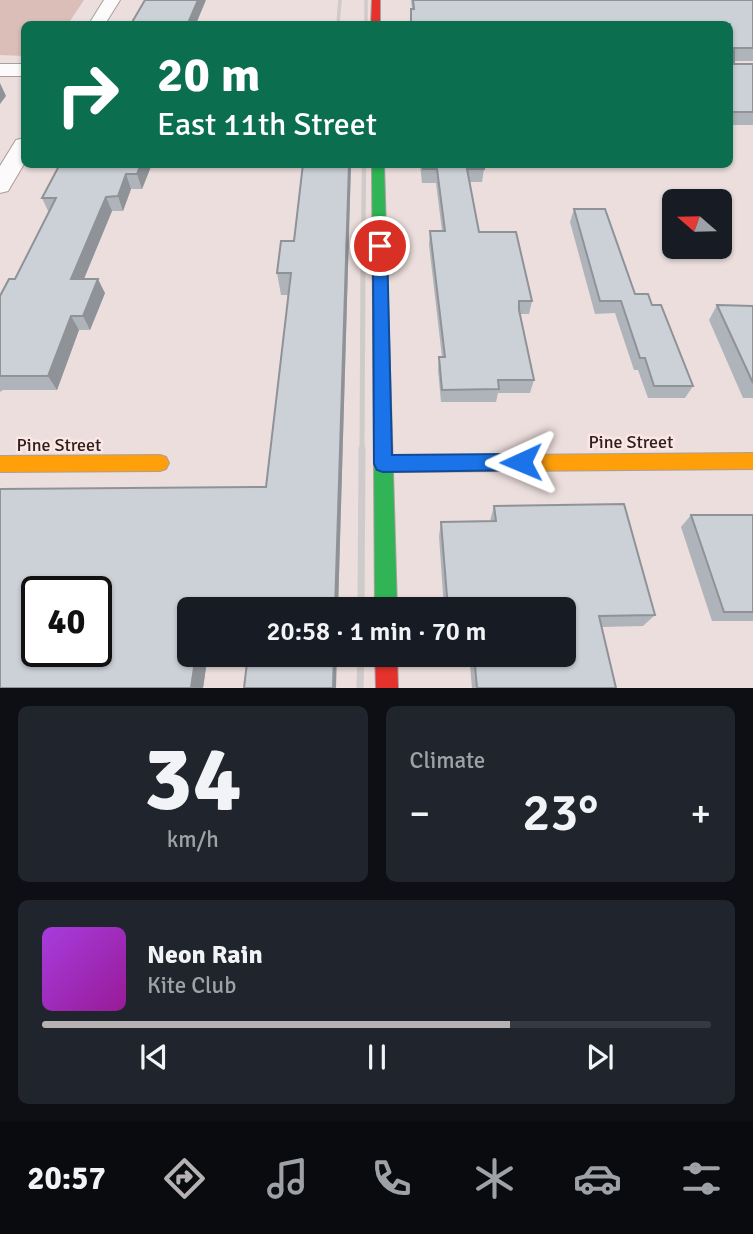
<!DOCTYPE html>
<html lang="en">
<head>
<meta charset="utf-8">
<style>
	body { margin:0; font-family:Signika,sans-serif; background:#20242c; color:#f1f3f6; height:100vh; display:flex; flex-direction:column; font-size:26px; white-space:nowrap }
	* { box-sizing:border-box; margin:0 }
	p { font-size:23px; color:#9ea1a6 }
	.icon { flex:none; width:38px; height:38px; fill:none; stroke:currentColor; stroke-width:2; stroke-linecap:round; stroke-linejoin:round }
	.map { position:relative; height:688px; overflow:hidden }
	.panel { display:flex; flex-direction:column; gap:18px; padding:18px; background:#0d0f14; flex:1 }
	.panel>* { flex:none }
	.hud { position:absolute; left:21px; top:21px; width:712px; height:147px; border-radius:10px; box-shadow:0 2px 5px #0004; background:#0b6e4f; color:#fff; overflow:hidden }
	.needle { width:46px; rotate:290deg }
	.tools { position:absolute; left:662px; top:189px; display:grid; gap:14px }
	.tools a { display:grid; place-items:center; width:70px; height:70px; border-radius:10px; background:#171b24; box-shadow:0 2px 5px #0004; font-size:35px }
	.speed { position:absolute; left:21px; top:576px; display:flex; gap:14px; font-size:35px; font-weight:700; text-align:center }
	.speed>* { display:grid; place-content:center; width:91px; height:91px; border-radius:50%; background:#171b24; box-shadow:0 2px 5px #0004; line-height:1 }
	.speed .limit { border:4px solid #111; border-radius:10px; background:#fff; color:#111 }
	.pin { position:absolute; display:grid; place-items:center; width:60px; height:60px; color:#fff; margin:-30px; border:4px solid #fff; border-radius:50%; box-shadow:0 2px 7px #0007 }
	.me { position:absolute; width:77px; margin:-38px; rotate:269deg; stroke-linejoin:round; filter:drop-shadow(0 0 5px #0008) }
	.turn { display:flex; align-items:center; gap:24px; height:147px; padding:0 21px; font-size:32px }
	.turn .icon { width:91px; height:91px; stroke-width:2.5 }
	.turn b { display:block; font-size:49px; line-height:60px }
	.big { font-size:52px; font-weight:600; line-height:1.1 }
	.panel .card { flex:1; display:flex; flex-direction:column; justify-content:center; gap:10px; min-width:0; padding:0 24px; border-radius:10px; background:#20242c }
	.panel .dial { align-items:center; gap:0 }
	.dial b { font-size:91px; line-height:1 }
	.song { display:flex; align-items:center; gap:21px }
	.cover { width:84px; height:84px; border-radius:10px; background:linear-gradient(135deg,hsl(280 70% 55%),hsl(300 70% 35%)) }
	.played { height:7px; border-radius:4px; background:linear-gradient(90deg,#b6b2b3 70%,#363941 70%) }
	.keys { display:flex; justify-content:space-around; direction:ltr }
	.heat { display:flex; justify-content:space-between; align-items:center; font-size:38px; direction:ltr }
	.panel .tiles { flex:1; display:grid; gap:18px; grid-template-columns:1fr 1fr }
	.card:last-child { grid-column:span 2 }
	.trip { position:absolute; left:177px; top:597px; width:399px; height:70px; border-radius:10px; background:#171b24; box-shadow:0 2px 5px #0004; font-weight:600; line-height:70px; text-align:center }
	.tabs { display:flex; height:112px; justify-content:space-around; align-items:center; background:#090b0e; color:#9ea1a6 }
	.tabs .icon { width:49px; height:49px }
	.tabs .on { color:#b6b2b3 }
	.tabs b { font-size:32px; color:#f1f3f6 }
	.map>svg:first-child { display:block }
</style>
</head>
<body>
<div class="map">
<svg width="753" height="688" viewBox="0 0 753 688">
	<rect width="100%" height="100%" fill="#ebdedc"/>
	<path fill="#dcbeb9" d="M 0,0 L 84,0 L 68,24 L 24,24 L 24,56 L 0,55 Z"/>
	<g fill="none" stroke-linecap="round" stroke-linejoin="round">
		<g stroke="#a99f9d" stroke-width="2">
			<path id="street" d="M 104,0 L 120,0 L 105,24 L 89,24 Z
				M 0,64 L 24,64 L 24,76 L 0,76 Z
				M 24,138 L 24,164 L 8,191 L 0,193 L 0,166 L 16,140 Z"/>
		</g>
		<g stroke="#a99f9d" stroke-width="2">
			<path id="fast" d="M 372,164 L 384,164 L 397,609 L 375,609 Z"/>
		</g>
		<g stroke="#a99f9d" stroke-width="2">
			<path id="slow" d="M 753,453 L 753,469 L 384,472 L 378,470 L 375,464 L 378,458 L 384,456 Z
				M 160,455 L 166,457 L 169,463 L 166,469 L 160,471 L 0,472 L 0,456 Z"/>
		</g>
		<g stroke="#a99f9d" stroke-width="2">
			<path id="jam" d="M 372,0 L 380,0 L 380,24 L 371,24 Z
				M 375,654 L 397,654 L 398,688 L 376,688 Z"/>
		</g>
		<use href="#street" fill="#fcfafa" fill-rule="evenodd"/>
		<use href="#fast" fill="#30b455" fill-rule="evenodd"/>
		<use href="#slow" fill="#ff9f0a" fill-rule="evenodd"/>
		<use href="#jam" fill="#e5322d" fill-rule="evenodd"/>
		<path stroke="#cfcbca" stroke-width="3.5" d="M 366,0 L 366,24
			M 338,24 L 340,0"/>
		<path stroke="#cfcbca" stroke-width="4.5" d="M 363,263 L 364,164"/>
		<path stroke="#cfcbca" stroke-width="5" d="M 362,450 L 363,261"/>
		<path stroke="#cfcbca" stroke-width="7" d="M 361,609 L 362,449
			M 360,688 L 361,654"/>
	</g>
	<path fill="#afb4ba" d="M 411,0 L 753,0 L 753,61 L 734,61 L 734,64 L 753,64 L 753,125 L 730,125 L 730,24 L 410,24 L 411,9 L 412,9 Z
		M 60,164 L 152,164 L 142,189 L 131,189 L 123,211 L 112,211 L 84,279 L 105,293 L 90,330 L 79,330 L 57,390 L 3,390 L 0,392 L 0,296 L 15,279 L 49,213 L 42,198 Z
		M 303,164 L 351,164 L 338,609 L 189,609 L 189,654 L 208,654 L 203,688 L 0,688 L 266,487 L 288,295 L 281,295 L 277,273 L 294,241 Z
		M 420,164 L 483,164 L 484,169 L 482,182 L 470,182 L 479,232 L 532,301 L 529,314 L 520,314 L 534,380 L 530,393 L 498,393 L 496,402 L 441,402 L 438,370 L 439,357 L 442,357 L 429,245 L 430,231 L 442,231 L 436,183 L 422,183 Z
		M 574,209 L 635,294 L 652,305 L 693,386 L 685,398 L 648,398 L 638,370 L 634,370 L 615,313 L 595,314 L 570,222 Z
		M 717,305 L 753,306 L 753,398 L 743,398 L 709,320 Z
		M 494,506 L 655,615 L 643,626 L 602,627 L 616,688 L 472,688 L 469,654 L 564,654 L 564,609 L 444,609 L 439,536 L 441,522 L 490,521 Z
		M 691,515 L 753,515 L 753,621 L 712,621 L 681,527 Z"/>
	<path fill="#8f9297" d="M 198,0 L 206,0 L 196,24 L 188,23 Z
		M 0,83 L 6,96 L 0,104 Z
		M 141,164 L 152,164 L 142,189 L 137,174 Z
		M 349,164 L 351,164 L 338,609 L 335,609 Z
		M 126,174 L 131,189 L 123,211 L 118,196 Z
		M 106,197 L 112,211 L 78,293 L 71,279 Z
		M 98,279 L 105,293 L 90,330 L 83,316 Z
		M 71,316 L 79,330 L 57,390 L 48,376 Z
		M 205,599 L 211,609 L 204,609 Z
		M 196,654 L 208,654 L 203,688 L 191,688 Z
		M 334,654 L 337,654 L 336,688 L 333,688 Z"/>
	<path fill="#ccd1d8" stroke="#8f9297" stroke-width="2" fill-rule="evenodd" d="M 145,0 L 198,0 L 188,23 L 217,24 L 131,24 Z
		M 413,0 L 753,0 L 753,48 L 734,48 L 734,64 L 753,64 L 753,112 L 730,112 L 730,24 L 411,24 L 411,9 L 414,9 Z
		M 60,164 L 141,164 L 137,174 L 126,174 L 118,196 L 106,197 L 71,279 L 98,279 L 83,316 L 71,316 L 48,376 L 0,376 L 0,296 L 9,279 L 15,279 L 56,198 L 42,198 Z
		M 303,164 L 349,164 L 335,609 L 253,609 L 253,605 L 205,599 L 204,609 L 189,609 L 189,654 L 196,654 L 191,688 L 0,688 L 0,489 L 266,487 L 291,273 L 277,273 L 281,241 L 294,241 ZM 37,592 L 96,592 L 96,651 L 37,651 Z
		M 423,164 L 483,164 L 484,169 L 467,169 L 479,232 L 516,232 L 532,301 L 519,301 L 519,310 L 534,380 L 498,380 L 499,389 L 442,390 L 439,357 L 445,357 L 430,231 L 445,231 L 437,169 L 423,169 Z
		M 574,209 L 605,209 L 635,294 L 648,294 L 652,305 L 661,305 L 693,386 L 654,386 L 645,358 L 640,358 L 621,301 L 600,301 Z
		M 717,305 L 753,306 L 753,383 Z
		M 624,504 L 655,615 L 599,616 L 616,688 L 477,688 L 474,654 L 564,654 L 564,609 L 448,609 L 441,522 L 496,521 L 494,506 Z
		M 691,515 L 753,515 L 753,612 L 724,612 Z
		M 248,654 L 334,654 L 333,688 L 244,688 Z"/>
	<path fill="#1a73e8" stroke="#114b97" stroke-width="2" d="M 380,241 L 387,246 L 392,455 L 521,454 L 527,457 L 530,462 L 527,468 L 521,470 L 383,472 L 377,470 L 374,464 L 373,246 Z"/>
	<g text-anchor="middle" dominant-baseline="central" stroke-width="5" stroke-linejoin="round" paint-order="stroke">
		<g font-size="18" fill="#2a2120" stroke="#fee7e3">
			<text x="631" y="442">Pine Street</text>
			<text x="59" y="445">Pine Street</text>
		</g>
	</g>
</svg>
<div class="tools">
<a><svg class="needle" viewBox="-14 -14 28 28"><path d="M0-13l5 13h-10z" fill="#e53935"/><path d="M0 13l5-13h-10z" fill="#9ea1a6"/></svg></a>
</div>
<div class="speed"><div class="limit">40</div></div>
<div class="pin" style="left:380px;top:246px;background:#d93025"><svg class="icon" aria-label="arrive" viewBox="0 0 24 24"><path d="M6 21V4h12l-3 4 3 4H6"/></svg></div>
<svg class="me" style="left:521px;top:462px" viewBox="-20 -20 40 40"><path d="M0-17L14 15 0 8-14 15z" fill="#1a73e8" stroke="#fff" stroke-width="4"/></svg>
<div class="trip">20:58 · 1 min · 70 m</div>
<div class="hud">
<div class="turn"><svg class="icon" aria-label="right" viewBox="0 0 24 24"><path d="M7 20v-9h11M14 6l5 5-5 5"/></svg><div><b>20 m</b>East 11th Street</div></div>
</div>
</div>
<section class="panel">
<div class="tiles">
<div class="card dial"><b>34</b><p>km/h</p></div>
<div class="card"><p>Climate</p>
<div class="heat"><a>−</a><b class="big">23°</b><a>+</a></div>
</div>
<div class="card">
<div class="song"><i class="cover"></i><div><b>Neon Rain</b><p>Kite Club</p></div></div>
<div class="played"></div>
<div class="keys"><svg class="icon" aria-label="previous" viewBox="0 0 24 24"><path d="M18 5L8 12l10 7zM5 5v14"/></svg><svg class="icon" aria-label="pause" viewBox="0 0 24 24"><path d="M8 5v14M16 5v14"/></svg><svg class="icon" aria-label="next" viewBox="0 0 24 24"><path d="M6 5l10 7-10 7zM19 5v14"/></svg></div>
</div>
</div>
</section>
<nav class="tabs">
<b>20:57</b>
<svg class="icon on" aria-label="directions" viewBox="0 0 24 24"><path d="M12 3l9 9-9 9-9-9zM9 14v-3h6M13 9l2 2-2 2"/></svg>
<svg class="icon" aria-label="music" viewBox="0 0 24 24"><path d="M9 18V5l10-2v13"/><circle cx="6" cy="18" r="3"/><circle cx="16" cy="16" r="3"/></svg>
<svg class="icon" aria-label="phone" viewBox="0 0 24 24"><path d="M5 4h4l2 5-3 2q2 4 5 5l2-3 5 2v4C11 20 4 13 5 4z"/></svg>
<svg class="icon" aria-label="climate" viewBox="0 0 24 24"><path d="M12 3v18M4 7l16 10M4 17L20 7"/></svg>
<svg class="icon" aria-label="car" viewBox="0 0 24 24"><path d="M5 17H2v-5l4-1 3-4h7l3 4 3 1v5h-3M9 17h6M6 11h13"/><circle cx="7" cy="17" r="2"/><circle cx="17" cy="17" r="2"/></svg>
<svg class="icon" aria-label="filters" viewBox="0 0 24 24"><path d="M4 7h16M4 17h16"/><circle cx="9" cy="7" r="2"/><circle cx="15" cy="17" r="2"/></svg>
</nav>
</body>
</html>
